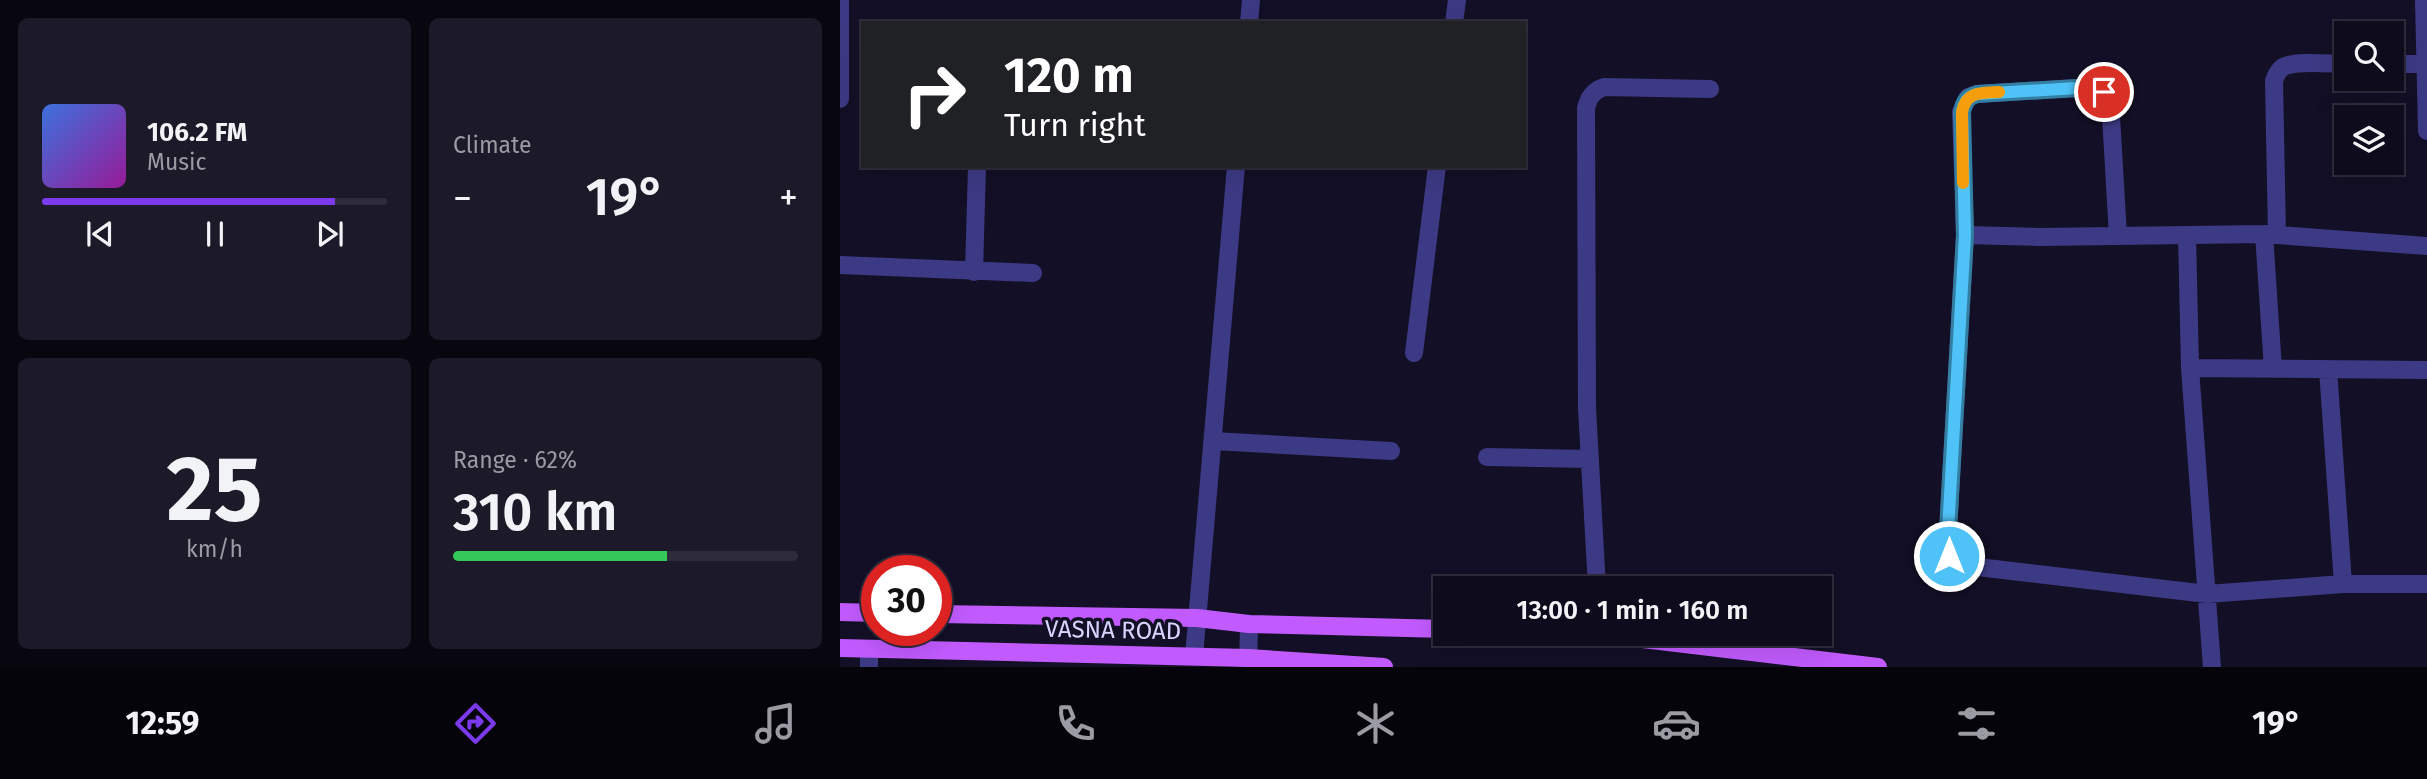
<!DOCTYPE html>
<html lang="en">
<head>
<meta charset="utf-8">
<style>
	body { margin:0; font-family:"Fira Sans",sans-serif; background:#1c1929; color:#f1f3f6; height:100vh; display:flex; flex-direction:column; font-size:26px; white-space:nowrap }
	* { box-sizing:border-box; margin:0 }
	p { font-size:23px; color:#9b9ba3 }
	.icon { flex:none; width:38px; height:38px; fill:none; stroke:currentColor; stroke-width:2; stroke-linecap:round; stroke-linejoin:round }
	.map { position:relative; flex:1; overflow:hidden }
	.panel { display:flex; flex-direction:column; gap:18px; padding:18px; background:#08060f; width:840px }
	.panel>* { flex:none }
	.guide { position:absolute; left:21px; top:21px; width:665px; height:147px; border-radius:0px; box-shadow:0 7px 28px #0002,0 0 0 2px #2e2b3b; background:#202124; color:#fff; overflow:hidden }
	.buttons { position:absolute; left:1494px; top:21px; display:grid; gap:14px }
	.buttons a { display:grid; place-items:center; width:70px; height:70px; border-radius:0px; background:#0e0b1c; box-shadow:0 7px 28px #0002,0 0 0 2px #2e2b3b; font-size:35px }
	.speed { position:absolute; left:21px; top:555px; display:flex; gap:14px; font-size:35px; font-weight:700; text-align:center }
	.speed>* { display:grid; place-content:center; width:91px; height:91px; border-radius:50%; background:#0e0b1c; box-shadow:0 7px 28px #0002,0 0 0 2px #2e2b3b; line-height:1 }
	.speed .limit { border:10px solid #d22; background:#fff; color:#111 }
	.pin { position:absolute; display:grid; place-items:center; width:60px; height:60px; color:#fff; margin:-30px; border:4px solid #fff; border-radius:50%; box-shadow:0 2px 7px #0007 }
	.me { position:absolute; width:77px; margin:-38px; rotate:0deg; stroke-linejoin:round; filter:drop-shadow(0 0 5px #0008) }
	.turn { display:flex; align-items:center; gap:24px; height:147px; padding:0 28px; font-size:32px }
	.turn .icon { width:91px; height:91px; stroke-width:2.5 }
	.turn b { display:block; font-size:49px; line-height:60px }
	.big { font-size:52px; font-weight:600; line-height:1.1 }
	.panel .tile { flex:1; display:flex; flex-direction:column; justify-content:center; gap:10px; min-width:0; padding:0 24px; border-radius:10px; background:#1c1929 }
	.panel .dial { align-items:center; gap:0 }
	.dial b { font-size:91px; line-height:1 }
	.song { display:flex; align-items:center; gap:21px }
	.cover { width:84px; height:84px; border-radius:10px; background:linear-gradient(135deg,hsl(220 70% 55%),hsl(300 70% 35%)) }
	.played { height:7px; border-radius:4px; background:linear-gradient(90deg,#7c3aed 85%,#2e2b3b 85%) }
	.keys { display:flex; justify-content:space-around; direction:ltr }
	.heat { display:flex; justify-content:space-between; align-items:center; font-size:38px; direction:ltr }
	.charge { height:10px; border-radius:5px; background:linear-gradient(90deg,#34c759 62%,#2e2b3b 0) }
	.panel .tiles { flex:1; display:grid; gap:18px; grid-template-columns:repeat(2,1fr) }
	.trip { position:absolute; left:593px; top:576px; width:399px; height:70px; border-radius:0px; background:#0e0b1c; box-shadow:0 7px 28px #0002,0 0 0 2px #2e2b3b; font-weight:600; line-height:70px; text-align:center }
	.menu { display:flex; height:112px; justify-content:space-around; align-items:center; background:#06040b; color:#9b9ba3 }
	.menu .icon { width:49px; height:49px }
	.menu .active { color:#7c3aed }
	.menu b { font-size:32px; color:#f1f3f6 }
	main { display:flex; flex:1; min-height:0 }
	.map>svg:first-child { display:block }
</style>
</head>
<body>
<main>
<section class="panel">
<div class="tiles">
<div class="tile">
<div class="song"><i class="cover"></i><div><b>106.2 FM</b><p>Music</p></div></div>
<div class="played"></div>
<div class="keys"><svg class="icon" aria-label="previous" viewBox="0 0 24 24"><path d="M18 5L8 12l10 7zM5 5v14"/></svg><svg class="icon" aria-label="pause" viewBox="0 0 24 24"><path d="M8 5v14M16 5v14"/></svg><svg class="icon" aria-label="next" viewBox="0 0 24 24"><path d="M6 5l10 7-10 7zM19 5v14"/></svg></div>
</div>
<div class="tile"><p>Climate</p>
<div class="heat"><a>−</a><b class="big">19°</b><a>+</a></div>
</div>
<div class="tile dial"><b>25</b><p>km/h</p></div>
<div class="tile"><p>Range · 62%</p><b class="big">310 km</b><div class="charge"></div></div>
</div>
</section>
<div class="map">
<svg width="1587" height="667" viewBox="0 0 1587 667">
	<rect width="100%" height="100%" fill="#130f26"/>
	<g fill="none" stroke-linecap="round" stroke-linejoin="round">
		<path stroke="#3d3a85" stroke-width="18" d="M 1584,0 L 1587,131
			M 0,2 L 0,99
			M 409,23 L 411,0
			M 614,23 L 617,0
			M 1552,64 L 1585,64
			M 1424,234 L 1433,369
			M 1125,235 L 1200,237 L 1424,234 L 1587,246
			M 1347,235 L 1350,368 L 1372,667
			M 1437,235 L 1434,81 C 1436,75 1438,70 1443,67 C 1456,60 1491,64 1507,64
			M 1278,236 L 1270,99 L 1264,92 L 1254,87 L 1137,94 L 1128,97 L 1121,112 L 1125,235 L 1107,548 L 1113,562 L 1121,565 L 1367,594 L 1503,584 L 1587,584
			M 0,265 L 193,273
			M 134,272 L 137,166
			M 574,353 L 597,166
			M 1350,368 L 1587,370
			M 1488,369 L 1503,584
			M 373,441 L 551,451
			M 647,457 L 750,459
			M 757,588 L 747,408 L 746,108 C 749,97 753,91 764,87 L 870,89
			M 354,656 L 396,166
			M 29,667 L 29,649
			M 408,667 L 409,624"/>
		<path stroke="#c25bff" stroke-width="18" d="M 0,612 L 37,613
			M 96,614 L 357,618 L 409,624 L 606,629
			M 761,634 L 1038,667
			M 0,648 L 408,658 L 544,667"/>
	</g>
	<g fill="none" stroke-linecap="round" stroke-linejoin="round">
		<g stroke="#337fa1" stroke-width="18">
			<path id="route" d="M 1109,556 L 1107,548 L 1125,235 L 1122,112 C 1124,102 1127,97 1137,94 L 1254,87 L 1264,92"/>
		</g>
		<use href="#route" stroke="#4fc3f7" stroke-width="12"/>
		<path stroke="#f59e0b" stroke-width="12" d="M 1123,183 L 1122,112 C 1126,91 1141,93 1159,92"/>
	</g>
	<g text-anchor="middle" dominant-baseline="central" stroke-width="7" stroke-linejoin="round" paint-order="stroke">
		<g font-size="24" fill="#d9d4ff" stroke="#130f26">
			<text transform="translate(273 630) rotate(1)">VASNA ROAD</text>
		</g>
	</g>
</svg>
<div class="buttons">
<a><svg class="icon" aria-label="search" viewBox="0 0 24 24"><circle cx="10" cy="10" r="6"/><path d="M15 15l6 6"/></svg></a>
<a><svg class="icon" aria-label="layers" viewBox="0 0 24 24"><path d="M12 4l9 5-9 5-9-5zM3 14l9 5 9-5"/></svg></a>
</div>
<div class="speed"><div class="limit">30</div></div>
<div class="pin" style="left:1264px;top:92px;background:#d93025"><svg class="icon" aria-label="arrive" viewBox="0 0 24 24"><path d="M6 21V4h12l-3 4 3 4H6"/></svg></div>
<svg class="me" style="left:1109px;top:556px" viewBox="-20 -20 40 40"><circle r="17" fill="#4fc3f7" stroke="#fff" stroke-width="3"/><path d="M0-11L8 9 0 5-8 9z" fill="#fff"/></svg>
<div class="trip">13:00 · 1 min · 160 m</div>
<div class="guide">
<div class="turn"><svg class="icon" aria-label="right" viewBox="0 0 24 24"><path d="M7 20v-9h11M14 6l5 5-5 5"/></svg><div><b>120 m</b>Turn right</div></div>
</div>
</div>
</main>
<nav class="menu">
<b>12:59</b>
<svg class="icon active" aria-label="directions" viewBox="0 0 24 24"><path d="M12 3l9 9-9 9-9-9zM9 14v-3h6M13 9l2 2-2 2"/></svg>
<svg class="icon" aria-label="music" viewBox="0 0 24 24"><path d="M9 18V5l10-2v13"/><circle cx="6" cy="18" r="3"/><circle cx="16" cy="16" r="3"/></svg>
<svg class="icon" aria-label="phone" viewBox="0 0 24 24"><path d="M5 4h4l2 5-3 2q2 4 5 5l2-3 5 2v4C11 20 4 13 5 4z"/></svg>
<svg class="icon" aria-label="climate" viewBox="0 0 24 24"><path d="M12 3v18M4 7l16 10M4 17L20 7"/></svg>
<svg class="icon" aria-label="car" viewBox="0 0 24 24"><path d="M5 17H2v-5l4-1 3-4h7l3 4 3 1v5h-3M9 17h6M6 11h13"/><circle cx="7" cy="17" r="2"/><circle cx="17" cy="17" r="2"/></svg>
<svg class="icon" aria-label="filters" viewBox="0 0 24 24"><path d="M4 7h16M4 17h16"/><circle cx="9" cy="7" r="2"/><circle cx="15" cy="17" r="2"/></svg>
<b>19°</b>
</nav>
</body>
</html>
